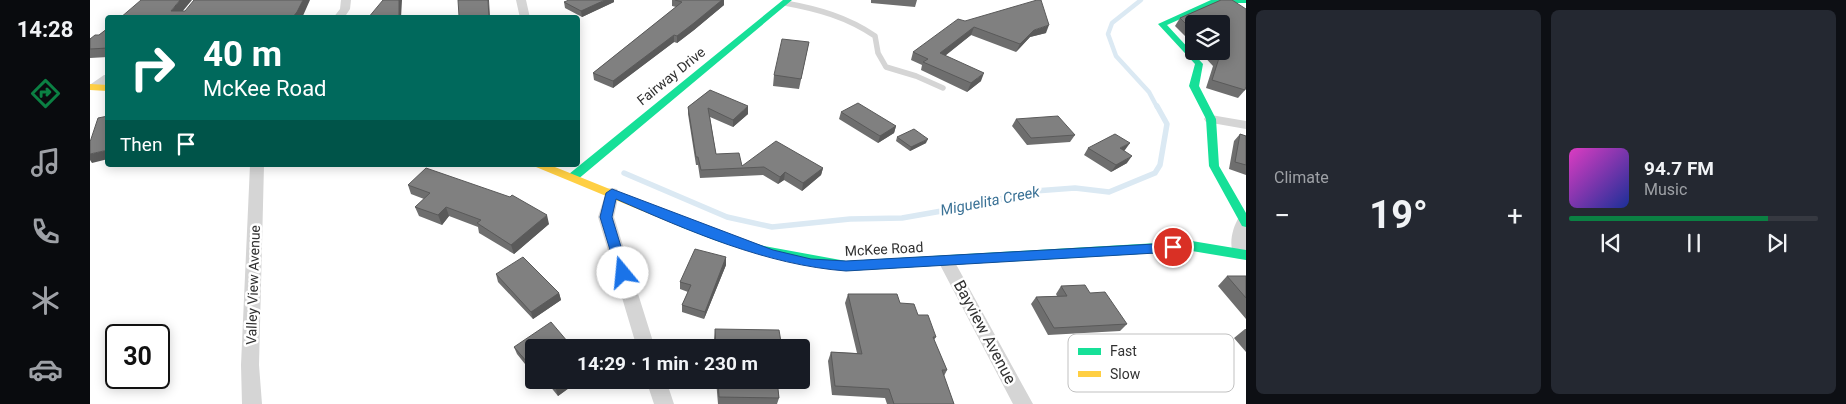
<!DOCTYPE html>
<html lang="en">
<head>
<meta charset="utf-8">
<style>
	body { margin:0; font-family:Roboto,sans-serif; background:#242831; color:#f1f3f6; height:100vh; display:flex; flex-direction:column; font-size:19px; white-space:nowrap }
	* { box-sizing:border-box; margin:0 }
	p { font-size:16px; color:#9ea1a6 }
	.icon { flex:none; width:28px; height:28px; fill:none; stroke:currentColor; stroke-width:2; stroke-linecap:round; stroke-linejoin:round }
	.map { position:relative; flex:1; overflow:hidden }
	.panel { display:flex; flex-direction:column; gap:10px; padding:10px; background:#0d0f14; width:600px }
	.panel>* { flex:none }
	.top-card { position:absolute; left:15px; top:15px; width:475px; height:152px; border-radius:5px; box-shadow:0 2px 12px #0003; background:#00695c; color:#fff; overflow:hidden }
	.tools { position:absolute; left:1095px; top:15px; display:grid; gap:10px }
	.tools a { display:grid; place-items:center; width:45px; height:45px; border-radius:5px; background:#171b24; box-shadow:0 2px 12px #0003; font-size:25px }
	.speed { position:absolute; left:15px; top:324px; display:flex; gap:10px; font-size:25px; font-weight:700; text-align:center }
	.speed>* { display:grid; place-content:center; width:65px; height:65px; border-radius:50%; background:#171b24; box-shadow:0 2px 12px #0003; line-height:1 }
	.speed .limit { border:2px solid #111; border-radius:8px; background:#fff; color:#111 }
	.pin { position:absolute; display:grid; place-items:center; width:42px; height:42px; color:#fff; margin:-21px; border:2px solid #fff; border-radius:50%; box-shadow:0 1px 5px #0007 }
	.me { position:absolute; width:55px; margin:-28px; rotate:343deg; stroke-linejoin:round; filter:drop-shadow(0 0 4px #0008) }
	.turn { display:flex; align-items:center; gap:18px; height:105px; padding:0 15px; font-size:22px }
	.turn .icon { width:65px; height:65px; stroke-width:2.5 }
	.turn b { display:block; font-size:35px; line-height:42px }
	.then { display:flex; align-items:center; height:48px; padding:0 15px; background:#0003; gap:10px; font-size:19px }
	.big { font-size:38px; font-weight:700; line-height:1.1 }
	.panel .widget { flex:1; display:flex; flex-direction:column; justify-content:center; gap:8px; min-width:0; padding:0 18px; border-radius:8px; background:#242831 }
	.song { display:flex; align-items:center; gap:15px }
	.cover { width:60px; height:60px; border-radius:8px; background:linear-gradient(135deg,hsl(310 70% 55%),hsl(230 70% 35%)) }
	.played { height:5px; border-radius:2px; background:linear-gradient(90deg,#0b8043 80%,#363941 80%) }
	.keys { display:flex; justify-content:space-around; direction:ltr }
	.heat { display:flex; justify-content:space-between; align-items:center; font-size:28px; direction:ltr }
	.panel .tiles { flex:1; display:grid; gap:10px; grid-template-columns:repeat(2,1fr) }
	.trip { position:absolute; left:435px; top:339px; width:285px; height:50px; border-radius:5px; background:#171b24; box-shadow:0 2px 12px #0003; font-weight:700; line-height:50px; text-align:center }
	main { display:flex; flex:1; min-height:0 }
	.tabs { display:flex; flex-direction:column; width:90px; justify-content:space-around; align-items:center; background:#090b0e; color:#9ea1a6 }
	.tabs .icon { width:35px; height:35px }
	.tabs .active { color:#0b8043 }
	.tabs b { font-size:22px; color:#f1f3f6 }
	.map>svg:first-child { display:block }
</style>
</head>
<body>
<main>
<nav class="tabs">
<b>14:28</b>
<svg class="icon active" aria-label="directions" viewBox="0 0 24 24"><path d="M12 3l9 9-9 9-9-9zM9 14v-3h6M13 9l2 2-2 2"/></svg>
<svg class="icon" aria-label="music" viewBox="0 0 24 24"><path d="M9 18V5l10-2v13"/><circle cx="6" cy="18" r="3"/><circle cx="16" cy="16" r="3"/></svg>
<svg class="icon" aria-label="phone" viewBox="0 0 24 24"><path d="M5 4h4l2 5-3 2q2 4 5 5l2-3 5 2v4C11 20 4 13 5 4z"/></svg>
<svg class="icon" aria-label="climate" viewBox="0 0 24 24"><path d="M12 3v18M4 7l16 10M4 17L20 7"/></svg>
<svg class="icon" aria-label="car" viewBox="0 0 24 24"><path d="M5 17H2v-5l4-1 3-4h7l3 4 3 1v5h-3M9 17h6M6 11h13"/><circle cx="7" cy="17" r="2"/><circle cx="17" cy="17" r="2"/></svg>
</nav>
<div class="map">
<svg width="1156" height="404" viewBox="0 0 1156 404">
	<rect width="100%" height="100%" fill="#fff"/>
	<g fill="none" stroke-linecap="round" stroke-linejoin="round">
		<path stroke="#dbe9f3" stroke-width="4.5" d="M 1051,0 L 1022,23 L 1018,34 L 1026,56 L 1059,92 L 1067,107"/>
		<path stroke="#dbe9f3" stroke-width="5.5" d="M 534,173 L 637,217 L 682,227 L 760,219 L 812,218 L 880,206 L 945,191 L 985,188 L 1019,192 L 1065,173 L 1070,165 L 1077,124 L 1067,106"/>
		<path stroke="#d5d5d5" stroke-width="5.5" d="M 695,3 C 728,9 757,17 785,36 L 788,53 L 796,67 L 826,76 L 853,88"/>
		<path fill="#d5d5d5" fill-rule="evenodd" d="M 251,0 L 261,0 L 260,9 L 254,18 L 243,18 L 250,9 Z
			M 426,0 L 436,0 L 440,18 L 430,18 Z
			M 14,75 L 18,75 L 18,84 L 9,90 L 1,90 L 1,84 Z
			M 1121,115 L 1156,121 L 1156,129 L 1116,122 L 1114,119 L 1116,116 Z
			M 160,165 L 174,165 L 169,365 L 172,404 L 152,404 L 151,365 Z
			M 522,188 L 527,189 L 529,193 L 524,217 L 565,348 L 547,348 L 508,217 L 517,189 Z
			M 1154,215 L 1156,216 L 1156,259 L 1145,258 C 1138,245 1142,229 1149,217 Z
			M 856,255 L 862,257 L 943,404 L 923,404 L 848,261 L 850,257 Z
			M 556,380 L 576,380 L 584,404 L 564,404 Z"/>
		<path fill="#16e098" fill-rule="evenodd" d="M 693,0 L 702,0 L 487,180 L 479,180 L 478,177 L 479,174 Z
			M 1121,0 L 1156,0 L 1156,3 L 1126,3 L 1077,25 L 1113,64 L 1109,86 L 1126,119 L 1129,166 L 1156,213 L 1156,227 L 1152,226 L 1119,166 L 1116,119 L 1099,86 L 1105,64 L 1068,24 Z
			M 595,220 L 638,236 L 674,246 L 756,261 L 1102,241 L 1156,250 L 1156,260 L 1102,251 L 756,271 L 674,255 L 630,242 L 591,227 L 589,224 L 591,221 Z"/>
		<path fill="#ffcf43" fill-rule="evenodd" d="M 0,84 L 18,85 L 18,91 L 0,90 Z
			M 445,165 L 460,165 L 599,221 L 601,224 L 599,227 L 591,227 L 446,167 Z"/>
	</g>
	<path fill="#6e6e6e" d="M 582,0 L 634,0 L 634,5 L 604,30 L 587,43 L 584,42 L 523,88 L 504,80 L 503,73 L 586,7 L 582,6 Z
		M 781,0 L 827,0 L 825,7 L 781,3 Z
		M 1131,0 L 1155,90 L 1148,98 L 1116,88 L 1123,66 L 1109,51 L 1131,51 L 1104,24 L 1104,45 L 1085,26 L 1090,18 Z
		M 474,2 L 524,2 L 492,17 L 475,8 Z
		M 875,21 L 956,33 L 940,37 L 926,52 L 881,35 L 855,56 L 891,81 L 877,92 L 831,70 L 832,65 L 821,60 L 823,52 Z
		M 18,28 L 18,57 L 0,58 L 0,39 L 9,35 Z
		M 719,42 L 709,89 L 683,86 L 684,75 Z
		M 620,90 L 658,114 L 643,127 L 620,117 L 626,154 L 652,166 L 733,168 L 731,175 L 712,191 L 694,180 L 688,184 L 673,175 L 610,178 L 608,165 L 606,165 L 598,114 L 598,107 Z
		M 751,112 L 806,126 L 804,133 L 788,143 L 749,119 Z
		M 926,119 L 985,135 L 980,142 L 937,145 L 922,126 Z
		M 1150,134 L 1156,136 L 1156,175 L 1139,169 L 1144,141 Z
		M 807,137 L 836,143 L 820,151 L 806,141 Z
		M 998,148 L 1035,150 L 1034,151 L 1037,163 L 1021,172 L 994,155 Z
		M 318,185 L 459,224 L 424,254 L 389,233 L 388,227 L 359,216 L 352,225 L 329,216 L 325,207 L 334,199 L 321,194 Z
		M 636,257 L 636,265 L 614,319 L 592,312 L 592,305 L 598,292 L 590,289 L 590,282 Z
		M 406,274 L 469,293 L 471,300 L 443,319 L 408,282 Z
		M 1137,276 L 1156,276 L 1156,319 L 1128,286 Z
		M 971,286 L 1000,293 L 1037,324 L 1030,331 L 958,335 L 941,304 L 946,297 L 967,296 L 966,294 Z
		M 758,294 L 810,303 L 828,315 L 846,337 L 844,340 L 857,370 L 854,376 L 864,404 L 797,404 L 795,398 L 742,395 L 738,361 L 741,352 L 767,353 L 755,303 Z
		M 625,329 L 692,348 L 625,348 L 624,339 Z
		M 1155,329 L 1156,329 L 1156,352 L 1144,338 Z
		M 424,347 L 444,348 L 444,367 L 443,366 L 439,369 L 427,354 Z
		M 455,380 L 490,380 L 468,396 Z
		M 626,380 L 687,380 L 689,398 L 687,404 L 628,404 Z"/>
	<path fill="#5a5a5a" d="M 90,0 L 102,0 L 87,18 L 81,11 Z
		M 213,0 L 220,0 L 212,18 L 202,18 Z
		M 309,0 L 312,0 L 311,18 L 307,18 Z
		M 398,0 L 399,0 L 400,18 L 399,18 Z
		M 515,0 L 524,0 L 524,2 L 492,17 L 491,11 Z
		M 632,0 L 634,0 L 634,5 L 604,30 L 587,43 L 587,36 Z
		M 369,16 L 377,16 L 377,18 L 369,18 Z
		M 959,25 L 956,33 L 940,37 L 926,52 L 930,44 L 944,30 Z
		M 884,27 L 881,35 L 848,61 L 850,53 Z
		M 584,35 L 584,42 L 523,88 L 523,81 Z
		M 894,73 L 891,81 L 877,92 L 881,83 Z
		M 658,106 L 658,114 L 643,127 L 643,120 Z
		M 806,126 L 804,133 L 788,143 L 790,136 Z
		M 838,139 L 836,143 L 820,151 L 821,147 Z
		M 1040,143 L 1035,150 L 1025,156 L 1030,148 Z
		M 18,150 L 18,159 L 2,163 L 0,160 L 0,154 Z
		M 1042,156 L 1037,163 L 1021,172 L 1026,165 Z
		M 733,168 L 731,175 L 712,191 L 713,183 Z
		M 695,172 L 694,180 L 688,184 L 690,177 Z
		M 356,207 L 359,216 L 352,225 L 348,215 Z
		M 457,215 L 459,224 L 424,254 L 421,245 Z
		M 636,257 L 636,265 L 614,319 L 615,312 Z
		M 469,293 L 471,300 L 443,319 L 441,312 Z
		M 441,359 L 443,366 L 439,369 L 437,362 Z
		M 479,380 L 490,380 L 468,396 L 466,389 Z"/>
	<path fill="#808080" stroke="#5a5a5a" d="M 51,0 L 90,0 L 81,11 L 95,11 L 104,0 L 213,0 L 207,12 L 202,18 L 30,18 Z
		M 293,0 L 309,0 L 309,16 L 307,18 L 278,18 Z
		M 368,0 L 398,0 L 399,18 L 377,18 L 377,16 L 369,16 Z
		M 479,0 L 515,0 L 491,11 L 474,2 Z
		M 585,0 L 632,0 L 604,23 L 587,36 L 584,35 L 523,81 L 503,73 L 592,2 Z
		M 947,0 L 951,0 L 959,25 L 944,30 L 930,44 L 884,27 L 850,53 L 894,73 L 881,83 L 833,62 L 838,59 L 823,52 L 868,19 L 875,21 Z
		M 1131,0 L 1142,0 L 1156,9 L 1156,86 L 1155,90 L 1122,80 L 1129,58 L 1123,51 L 1131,51 L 1131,24 L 1104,24 L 1104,32 L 1090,18 Z
		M 18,28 L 18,48 L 0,49 L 0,39 L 5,35 L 9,35 Z
		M 692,39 L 719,42 L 711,79 L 684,75 Z
		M 620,90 L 658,106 L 643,120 L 618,108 L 626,154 L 649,153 L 652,166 L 686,141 L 733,168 L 713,183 L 695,172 L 690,177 L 674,167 L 611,170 L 608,157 L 606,157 L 598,107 Z
		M 768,103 L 806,126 L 790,136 L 751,112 Z
		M 18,116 L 18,150 L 0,154 L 0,142 L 8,118 Z
		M 968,116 L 985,135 L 941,138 L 926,119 Z
		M 824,129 L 838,139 L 821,147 L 807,137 Z
		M 1025,134 L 1040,143 L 1030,148 L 1042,156 L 1026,165 L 998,148 Z
		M 1150,134 L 1156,136 L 1156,165 L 1145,162 Z
		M 336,168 L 420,197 L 422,195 L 457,215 L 421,245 L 387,223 L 391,220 L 356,207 L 348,215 L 325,207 L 340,193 L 318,185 Z
		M 605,249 L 636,257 L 615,312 L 592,305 L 601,285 L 590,282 Z
		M 433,257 L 469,293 L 441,312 L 406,274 Z
		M 1137,276 L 1156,276 L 1156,298 Z
		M 995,285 L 1000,293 L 1015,292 L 1037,324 L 964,328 L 946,297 L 977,296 L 971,286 Z
		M 758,294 L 807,294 L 810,303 L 824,304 L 828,315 L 838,315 L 846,337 L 843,337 L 857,370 L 852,370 L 864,404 L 804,404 L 799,389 L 745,386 L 741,352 L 772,354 Z
		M 461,322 L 483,348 L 444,348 L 444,362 L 441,359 L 437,362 L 424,347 Z
		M 625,329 L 689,330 L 692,348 L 626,348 Z
		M 459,380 L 479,380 L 466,389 Z
		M 628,380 L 687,380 L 689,398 L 629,397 Z"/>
	<path fill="#1a73e8" stroke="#114b97" d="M 522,189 L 683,250 L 721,259 L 756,261 L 1083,243 L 1089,247 L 1083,252 L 756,271 C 676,265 599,231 526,199 L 522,217 L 539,273 L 533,278 L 527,273 L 510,217 L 516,193 Z"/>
	<g text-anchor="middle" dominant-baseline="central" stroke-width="5" stroke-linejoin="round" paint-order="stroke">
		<g font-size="14" fill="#313131" stroke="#fff">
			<text transform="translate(581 76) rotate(-39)">Fairway Drive</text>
			<text transform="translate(794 249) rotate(-3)">McKee Road</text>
			<text transform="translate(163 285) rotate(-88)">Valley View Avenue</text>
		</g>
		<g font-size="15" font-style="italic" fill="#3b7296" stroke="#fff">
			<text transform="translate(900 201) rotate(-11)">Miguelita Creek</text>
		</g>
		<g font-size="16" fill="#313131" stroke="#fff">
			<text transform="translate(895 332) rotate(62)">Bayview Avenue</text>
		</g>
	</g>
	<rect x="978" y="334" width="166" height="58" rx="8" fill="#fff" stroke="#c1c1c1" stroke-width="1"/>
	<rect x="988" y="348" width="23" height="7" fill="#16e098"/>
	<rect x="988" y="371" width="23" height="6" fill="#ffcf43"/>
	<g font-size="14" fill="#313131">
		<text x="1020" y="356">Fast</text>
		<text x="1020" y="379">Slow</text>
	</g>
</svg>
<div class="tools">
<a><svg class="icon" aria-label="layers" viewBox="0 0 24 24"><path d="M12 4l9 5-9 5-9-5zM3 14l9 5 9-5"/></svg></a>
</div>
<div class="speed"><div class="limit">30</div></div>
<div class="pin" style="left:1083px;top:247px;background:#d93025"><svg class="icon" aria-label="arrive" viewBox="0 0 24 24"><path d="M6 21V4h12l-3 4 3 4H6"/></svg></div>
<svg class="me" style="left:533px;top:273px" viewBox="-20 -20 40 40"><circle r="19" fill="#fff"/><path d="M0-13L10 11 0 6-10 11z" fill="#1a73e8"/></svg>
<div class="trip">14:29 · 1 min · 230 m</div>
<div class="top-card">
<div class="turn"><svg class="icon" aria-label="right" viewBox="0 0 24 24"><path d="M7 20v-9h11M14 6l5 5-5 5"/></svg><div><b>40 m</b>McKee Road</div></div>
<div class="then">Then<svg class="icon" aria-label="arrive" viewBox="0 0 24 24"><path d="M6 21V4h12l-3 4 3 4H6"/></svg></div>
</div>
</div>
<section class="panel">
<div class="tiles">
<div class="widget"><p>Climate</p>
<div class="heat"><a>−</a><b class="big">19°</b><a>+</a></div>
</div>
<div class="widget">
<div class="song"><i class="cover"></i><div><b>94.7 FM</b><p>Music</p></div></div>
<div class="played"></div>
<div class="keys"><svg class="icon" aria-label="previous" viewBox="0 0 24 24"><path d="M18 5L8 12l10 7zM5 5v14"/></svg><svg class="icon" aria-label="pause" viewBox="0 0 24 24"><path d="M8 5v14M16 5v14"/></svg><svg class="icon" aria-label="next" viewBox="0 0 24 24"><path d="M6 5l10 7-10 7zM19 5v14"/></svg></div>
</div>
</div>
</section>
</main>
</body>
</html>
